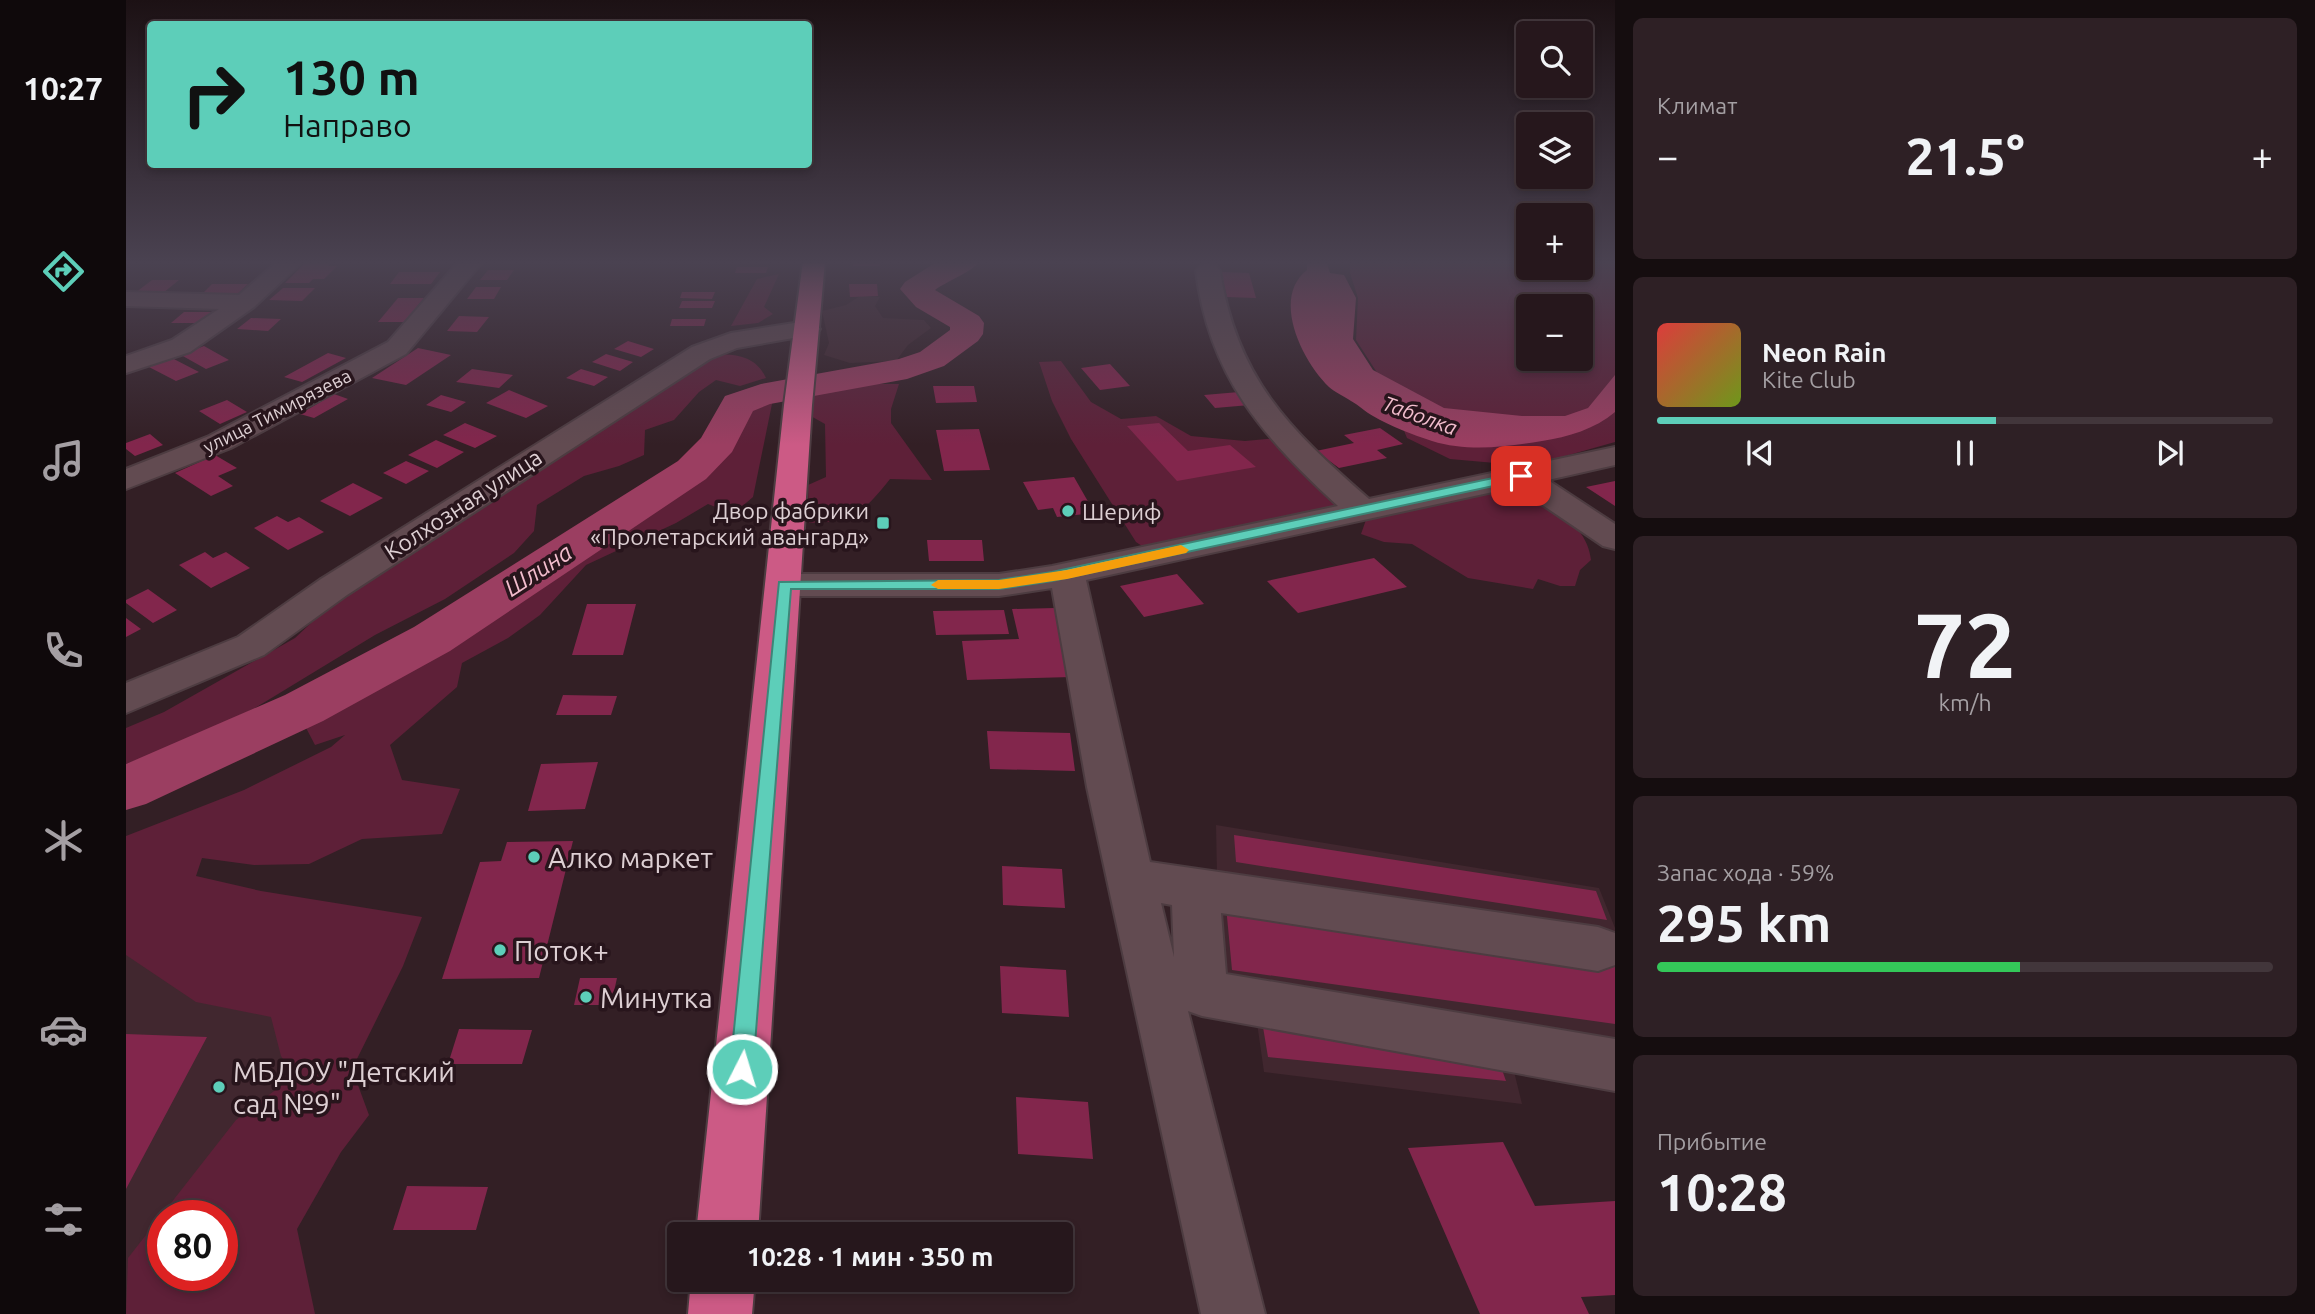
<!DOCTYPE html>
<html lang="ru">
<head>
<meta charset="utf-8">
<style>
	body { margin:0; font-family:Ubuntu,sans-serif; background:#2e2025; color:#f1f3f6; height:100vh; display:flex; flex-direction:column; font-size:26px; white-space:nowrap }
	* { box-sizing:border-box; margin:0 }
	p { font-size:23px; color:#a49fa3 }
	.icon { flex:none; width:38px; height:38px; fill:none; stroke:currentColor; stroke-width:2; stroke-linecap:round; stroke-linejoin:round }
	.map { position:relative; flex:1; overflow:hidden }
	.side { display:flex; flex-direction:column; gap:18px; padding:18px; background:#150d0f; width:700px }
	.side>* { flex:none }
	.hud { position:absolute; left:21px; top:21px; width:665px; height:147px; border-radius:7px; box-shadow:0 4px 10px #0003,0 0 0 2px #42363b; background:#5dceb9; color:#111; overflow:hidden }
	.fabs { position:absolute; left:1390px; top:21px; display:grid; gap:14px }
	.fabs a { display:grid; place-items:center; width:77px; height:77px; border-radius:7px; background:#26171c; box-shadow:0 4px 10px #0003,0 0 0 2px #42363b; font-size:35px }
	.speed { position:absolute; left:21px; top:1200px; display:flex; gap:14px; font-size:35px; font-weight:700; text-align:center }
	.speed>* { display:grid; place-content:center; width:91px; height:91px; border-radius:50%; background:#26171c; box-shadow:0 4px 10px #0003,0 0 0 2px #42363b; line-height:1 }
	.speed .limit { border:10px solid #d22; background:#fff; color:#111 }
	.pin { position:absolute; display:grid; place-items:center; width:60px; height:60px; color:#fff; margin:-30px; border-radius:14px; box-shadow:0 4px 10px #0006 }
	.me { position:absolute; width:77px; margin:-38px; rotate:5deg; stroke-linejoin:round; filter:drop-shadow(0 0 5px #0008) }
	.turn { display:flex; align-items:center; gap:24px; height:147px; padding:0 21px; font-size:32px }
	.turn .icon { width:91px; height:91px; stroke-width:2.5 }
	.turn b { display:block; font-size:49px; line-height:60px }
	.big { font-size:52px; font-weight:600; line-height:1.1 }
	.side .tile { flex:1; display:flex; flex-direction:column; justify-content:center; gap:10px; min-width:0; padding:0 24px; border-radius:10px; background:#2e2025 }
	.side .dial { align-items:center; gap:0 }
	.dial b { font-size:91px; line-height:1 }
	.song { display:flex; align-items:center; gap:21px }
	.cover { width:84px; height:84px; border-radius:10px; background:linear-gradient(135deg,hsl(0 70% 55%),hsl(80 70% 35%)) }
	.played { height:7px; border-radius:4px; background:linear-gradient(90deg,#5dceb9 55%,#42363b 55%) }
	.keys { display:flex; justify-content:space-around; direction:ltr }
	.heat { display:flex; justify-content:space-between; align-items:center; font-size:38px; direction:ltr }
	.charge { height:10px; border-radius:5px; background:linear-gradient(90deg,#34c759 59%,#42363b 0) }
	.trip { position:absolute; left:541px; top:1222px; width:406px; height:70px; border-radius:7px; background:#26171c; box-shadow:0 4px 10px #0003,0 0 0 2px #42363b; font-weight:600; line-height:70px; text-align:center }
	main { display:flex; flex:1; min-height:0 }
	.tabs { display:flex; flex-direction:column; width:126px; justify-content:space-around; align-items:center; background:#0f090b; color:#a49fa3 }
	.tabs .icon { width:49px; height:49px }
	.tabs .current { color:#5dceb9 }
	.tabs b { font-size:32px; color:#f1f3f6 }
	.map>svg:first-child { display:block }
</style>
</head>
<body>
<main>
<nav class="tabs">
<b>10:27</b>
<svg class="icon current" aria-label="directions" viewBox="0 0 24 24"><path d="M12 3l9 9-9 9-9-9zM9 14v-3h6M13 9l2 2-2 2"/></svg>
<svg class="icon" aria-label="music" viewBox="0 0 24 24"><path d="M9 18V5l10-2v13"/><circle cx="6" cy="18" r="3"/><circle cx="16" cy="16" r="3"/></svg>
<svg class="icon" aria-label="phone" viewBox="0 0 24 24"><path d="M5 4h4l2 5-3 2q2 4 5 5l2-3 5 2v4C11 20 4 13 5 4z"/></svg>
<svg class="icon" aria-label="climate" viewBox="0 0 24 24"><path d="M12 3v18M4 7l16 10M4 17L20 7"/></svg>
<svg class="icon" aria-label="car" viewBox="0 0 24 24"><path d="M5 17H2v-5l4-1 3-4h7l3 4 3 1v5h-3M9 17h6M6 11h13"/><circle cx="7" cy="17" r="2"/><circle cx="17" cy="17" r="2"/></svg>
<svg class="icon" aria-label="filters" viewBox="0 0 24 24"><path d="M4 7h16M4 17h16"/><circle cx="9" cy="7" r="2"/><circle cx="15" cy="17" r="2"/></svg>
</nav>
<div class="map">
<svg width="1489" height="1314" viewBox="0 0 1489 1314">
	<rect width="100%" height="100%" fill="#331f25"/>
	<path fill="#41272f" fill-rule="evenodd" d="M 734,296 L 754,297 L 749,306 L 757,318 L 798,320 L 805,328 L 782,345 L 770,361 L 724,363 L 698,355 L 703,343 L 696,311 L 720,305 Z
		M 1090,825 L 1473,888 L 1489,928 L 1489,1057 L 1381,1043 L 1396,1104 L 1138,1072 L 1125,981 L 1093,975 Z
		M 0,952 L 241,957 L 90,1314 L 0,1314 ZM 37,1216 L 96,1216 L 96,1276 L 37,1276 Z"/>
	<path fill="#5e2038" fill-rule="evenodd" d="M 1224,261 L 1402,261 L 1402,268 L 1454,268 L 1454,261 L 1489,261 L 1489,442 L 1404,466 L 1324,459 L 1281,438 L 1259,385 L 1230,340 L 1232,298 L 1224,273 ZM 1402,306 L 1454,306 L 1454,359 L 1402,359 Z
		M 653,274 L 638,307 L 647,314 L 632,323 L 605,326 L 631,279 Z
		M 593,354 C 614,355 630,357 640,378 L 614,386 L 590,380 L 573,392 L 548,420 L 519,430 L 518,455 L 493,466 L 458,476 L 411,505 L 408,531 L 388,553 L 319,599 L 249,635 L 129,708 L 43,748 L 0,764 L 0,728 L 38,712 L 169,638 L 234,577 L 569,366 Z
		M 935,361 L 965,402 L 995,419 L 1030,416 L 1065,436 L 1119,441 L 1152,438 L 1221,504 L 1019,548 L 1010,542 L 945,439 L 926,401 L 913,362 Z
		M 717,384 L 773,384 L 765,409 L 765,423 L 806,480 L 764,479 C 737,513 727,522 683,523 L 682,485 L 700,477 L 699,424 L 683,415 L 688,392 Z
		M 647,399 L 627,497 L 607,514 L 582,504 L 550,523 L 460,565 L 414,615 L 382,638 L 336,663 L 331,687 L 264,745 L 276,780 L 334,789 L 316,834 L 236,839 L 183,864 L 128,865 L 76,858 L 70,876 L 135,891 L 296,917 L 277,966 L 226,1069 L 243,1115 L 215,1152 L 171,1229 L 189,1314 L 0,1314 L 2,1258 L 110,1120 L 168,1076 L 155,1056 L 145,1017 L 70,1002 L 0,955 L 0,836 L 118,790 L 205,747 L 219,735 L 189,745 L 178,724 L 373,607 L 595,458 L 618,406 ZM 96,1216 L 96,1276 L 37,1276 L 37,1216 Z
		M 1377,490 C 1412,494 1461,520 1465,560 L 1454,570 L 1449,586 L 1434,586 L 1412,579 L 1407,589 L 1342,578 L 1286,544 L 1258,542 L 1235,534 L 1241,517 L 1269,510 L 1309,505 Z"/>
	<path fill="#9b3e61" d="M 1181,261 L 1200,261 L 1204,273 L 1218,275 L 1230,298 L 1227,339 L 1247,370 L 1318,408 L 1396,416 L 1439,416 L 1462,408 L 1489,375 L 1489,412 C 1469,429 1442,437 1416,441 C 1380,447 1342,452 1306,441 C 1287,435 1264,426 1247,416 C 1239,412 1233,405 1225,401 C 1218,396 1208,392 1203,387 C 1176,361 1145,298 1181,270 Z"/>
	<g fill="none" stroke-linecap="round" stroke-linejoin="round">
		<path fill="#9b3e61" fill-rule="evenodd" d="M 812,261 L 854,261 C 846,272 821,281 809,290 L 853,316 L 858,323 L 857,334 L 852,341 L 818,366 L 781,379 L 644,404 L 627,411 L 606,452 L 580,479 L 324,651 L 197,721 L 20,804 L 0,810 L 0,764 L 159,695 L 288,627 L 552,461 L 575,438 L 599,396 L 635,384 L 773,359 L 794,352 L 824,330 L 824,327 L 790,307 L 774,289 L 779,282 Z"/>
	</g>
	<path fill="#82264c" d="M 181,261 L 206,262 L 202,266 L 211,266 L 198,279 L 187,279 L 183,283 L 159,283 Z
		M 727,261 L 753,261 L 754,266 L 727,266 Z
		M 611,267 L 642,267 L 640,273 L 609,273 Z
		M 362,270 L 388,270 L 381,280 L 354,280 Z
		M 273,272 L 314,272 L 305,284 L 264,284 Z
		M 1095,272 L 1123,273 L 1130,298 L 1101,297 Z
		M 26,280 L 53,280 L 37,293 L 9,293 Z
		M 86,284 L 122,284 L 109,296 L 74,296 Z
		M 723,284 L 751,284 L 752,296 L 724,297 Z
		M 350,287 L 375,287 L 368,299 L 341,299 Z
		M 157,288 L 189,288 L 176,301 L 143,300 Z
		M 556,292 L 589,292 L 586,299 L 554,298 Z
		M 272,298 L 298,298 L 278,322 L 252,322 Z
		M 556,301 L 589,301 L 586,308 L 553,308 Z
		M 58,312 L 94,312 L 82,323 L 45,323 Z
		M 333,316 L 363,317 L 351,332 L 321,331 Z
		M 125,318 L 155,319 L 142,331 L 111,329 Z
		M 546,319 L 580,319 L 578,326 L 544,326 Z
		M 502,341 L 528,349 L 515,357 L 488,349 Z
		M 78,346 L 103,360 L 80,369 L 55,355 Z
		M 292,348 L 325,355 L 280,385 L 246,378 Z
		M 202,353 L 220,358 L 176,382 L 158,377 Z
		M 480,354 L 507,362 L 494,371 L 466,362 Z
		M 44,357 L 73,372 L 50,381 L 21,366 Z
		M 984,364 L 1004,386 L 974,390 L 955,368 Z
		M 346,369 L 387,375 L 373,388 L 330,382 Z
		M 455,369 L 482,377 L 468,386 L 440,378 Z
		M 807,386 L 848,386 L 851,402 L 810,403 Z
		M 383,390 L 422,406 L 400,418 L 360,403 Z
		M 1113,392 L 1124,405 L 1089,408 L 1078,395 Z
		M 208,394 L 222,399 L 188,418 L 174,414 Z
		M 315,395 L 340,402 L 325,412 L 300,405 Z
		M 101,400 L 121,412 L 94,424 L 73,411 Z
		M 339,423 L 371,436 L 349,448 L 317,435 Z
		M 1033,423 L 1062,451 L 1104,445 L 1130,467 L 1051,481 L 1001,426 Z
		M 1254,428 L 1277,444 L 1251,450 L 1261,458 L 1213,468 L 1190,451 L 1228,443 L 1218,435 Z
		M 853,429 L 864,470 L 818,471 L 810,430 Z
		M 24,434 L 37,445 L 9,456 L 0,449 L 0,443 Z
		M 310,440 L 338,452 L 311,468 L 282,455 Z
		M 89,455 L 111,468 L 92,476 L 107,486 L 85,496 L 49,473 Z
		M 280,461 L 303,471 L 280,484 L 257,473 Z
		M 948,477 L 964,505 L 954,506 L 959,514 L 931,517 L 927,508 L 912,510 L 897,482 Z
		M 1489,481 L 1489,506 L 1460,487 Z
		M 227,483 L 257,498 L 224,516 L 194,501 Z
		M 151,516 L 162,522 L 173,517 L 198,532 L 162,550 L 128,528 Z
		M 801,540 L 856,540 L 858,561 L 803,561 Z
		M 79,552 L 87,558 L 100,552 L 124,568 L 85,588 L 53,565 Z
		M 1248,558 L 1281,587 L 1172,613 L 1141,581 Z
		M 1051,574 L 1078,604 L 1018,617 L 994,586 Z
		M 22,589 L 51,610 L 27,623 L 0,603 L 0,600 Z
		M 461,604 L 510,604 L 497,655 L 446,655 Z
		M 929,608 L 946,677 L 841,680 L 836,641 L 893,639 L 886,609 Z
		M 878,610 L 883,634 L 810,635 L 807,611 Z
		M 0,618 L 15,629 L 0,637 Z
		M 437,695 L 491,696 L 485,715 L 430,715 Z
		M 861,731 L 944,733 L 949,771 L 864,769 Z
		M 472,762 L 459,809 L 402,811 L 415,764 Z
		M 1108,835 L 1470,891 L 1481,920 L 1110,862 Z
		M 447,841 L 413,978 L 316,979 L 354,862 L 375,861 L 381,842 Z
		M 876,866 L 936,869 L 939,908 L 877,905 Z
		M 1100,906 L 1489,959 L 1489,1024 L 1106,970 Z
		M 874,966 L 940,970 L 943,1017 L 876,1013 Z
		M 454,978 L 491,978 L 485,1005 L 448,1005 Z
		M 1136,1021 L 1367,1044 L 1380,1081 L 1142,1057 Z
		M 333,1029 L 406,1030 L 396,1064 L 322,1064 Z
		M 0,1034 L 81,1037 L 0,1189 Z
		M 890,1097 L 962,1102 L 967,1159 L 892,1154 Z
		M 1377,1142 L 1409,1206 L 1489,1201 L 1489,1295 L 1455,1297 L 1463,1314 L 1354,1314 L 1282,1148 Z
		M 281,1186 L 362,1187 L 350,1230 L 267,1230 Z"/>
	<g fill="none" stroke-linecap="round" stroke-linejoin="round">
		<g stroke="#4d3c41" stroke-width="4">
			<path id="minor" d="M 152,261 L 177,261 L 128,307 L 64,352 L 0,373 L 0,356 L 46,340 L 93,309 L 0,306 L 0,292 L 113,295 Z
				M 333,261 L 357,261 L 280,354 L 105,448 L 0,489 L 0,469 L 83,436 L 262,342 Z
				M 1082,264 L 1090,266 L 1094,271 C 1111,379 1164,430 1243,499 L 1489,447 L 1489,465 L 1422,480 L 1489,524 L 1489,549 L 1477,546 L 1390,487 L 960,580 L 1024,862 L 1472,927 L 1489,933 L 1489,965 L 1472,971 L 1095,913 L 1100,974 L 1489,1039 L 1489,1091 L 1076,1016 L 1062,1011 L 1139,1314 L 1075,1314 L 961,787 L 926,588 L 873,596 L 658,596 L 645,593 L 640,585 L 645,577 L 658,574 L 873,574 L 926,566 L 1212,506 C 1136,436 1083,376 1070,271 L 1074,266 ZM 1035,903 L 1046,905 L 1048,957 Z
				M 681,321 L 690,324 L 694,329 L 690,334 L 611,348 L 584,359 L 221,595 L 138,655 L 0,713 L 0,683 L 112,637 L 195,579 L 566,347 L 605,333 Z"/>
		</g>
		<g stroke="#4d3c41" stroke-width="4">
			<path id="highway" d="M 677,261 L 699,261 L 686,405 L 632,1234 L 570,1234 L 658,405 Z
				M 565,1279 L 629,1279 L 626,1314 L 562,1314 Z"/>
		</g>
		<use href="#minor" fill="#624b51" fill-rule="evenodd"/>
		<use href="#highway" fill="#cc5a85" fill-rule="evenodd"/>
	</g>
	<linearGradient id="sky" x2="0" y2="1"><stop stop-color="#1c1114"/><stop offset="0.59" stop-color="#4a4251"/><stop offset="1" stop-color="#4a4251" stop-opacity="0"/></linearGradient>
	<rect width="1489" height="445" fill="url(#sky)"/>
	<path fill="#5dceb9" stroke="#3c8678" stroke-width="2" d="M 1395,472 L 1402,476 L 1400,479 L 926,581 L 873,589 L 665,589 L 627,1069 L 624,1076 L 616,1079 L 608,1076 L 604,1069 L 653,582 L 873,580 L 926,572 Z"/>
	<path fill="#f59e0b" d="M 1055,545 L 1063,550 L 1060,553 L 941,579 L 873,589 L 812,589 L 805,585 L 812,580 L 873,580 L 941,570 Z"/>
	<g fill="#5dceb9" stroke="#28151c" stroke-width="2.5">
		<circle cx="942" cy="511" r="7"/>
		<rect x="750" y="516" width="14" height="14" rx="3.5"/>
		<circle cx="408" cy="857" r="7"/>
		<circle cx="374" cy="950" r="7"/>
		<circle cx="460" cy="997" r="7"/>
		<circle cx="93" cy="1087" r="7"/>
	</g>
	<g text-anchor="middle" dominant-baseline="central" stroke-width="7" stroke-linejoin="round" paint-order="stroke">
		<g font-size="19" fill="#ddcfd3" stroke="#28151c">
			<text transform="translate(151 411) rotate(-27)">улица Тимирязева</text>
		</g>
		<g font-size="21" font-style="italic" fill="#f2bdcd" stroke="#28151c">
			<text transform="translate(1294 415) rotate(20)">Таболка</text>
		</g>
		<g font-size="23" fill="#ddcfd3" stroke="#28151c">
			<text transform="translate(337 504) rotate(-33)">Колхозная улица</text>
		</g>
		<g font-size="23" fill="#ddcfd3" stroke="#28151c" text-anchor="end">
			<text x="743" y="510">Двор фабрики<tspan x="743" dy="26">«Пролетарский авангард»</tspan></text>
			<text x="956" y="511" text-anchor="start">Шериф</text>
		</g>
		<g font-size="24" font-style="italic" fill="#f2bdcd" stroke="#28151c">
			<text transform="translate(412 570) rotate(-33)">Шлина</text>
		</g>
		<g font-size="28" fill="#ddcfd3" stroke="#28151c" text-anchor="start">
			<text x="422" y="857">Алко маркет</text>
			<text x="388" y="950">Поток+</text>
			<text x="474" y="997">Минутка</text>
			<text x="107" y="1071">МБДОУ "Детский<tspan x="107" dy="32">сад №9"</tspan></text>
		</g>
	</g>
</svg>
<div class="fabs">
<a><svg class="icon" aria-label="search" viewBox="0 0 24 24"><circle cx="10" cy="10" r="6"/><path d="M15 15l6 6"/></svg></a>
<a><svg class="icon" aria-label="layers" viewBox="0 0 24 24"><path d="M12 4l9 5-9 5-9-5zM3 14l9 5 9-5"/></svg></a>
<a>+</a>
<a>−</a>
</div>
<div class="speed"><div class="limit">80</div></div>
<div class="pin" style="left:1395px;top:476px;background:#d93025"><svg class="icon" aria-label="arrive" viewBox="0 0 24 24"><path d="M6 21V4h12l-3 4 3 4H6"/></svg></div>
<svg class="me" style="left:616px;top:1069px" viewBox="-20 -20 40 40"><circle r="17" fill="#5dceb9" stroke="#fff" stroke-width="3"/><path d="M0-11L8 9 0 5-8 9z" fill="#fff"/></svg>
<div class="trip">10:28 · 1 мин · 350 m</div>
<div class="hud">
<div class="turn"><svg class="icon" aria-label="right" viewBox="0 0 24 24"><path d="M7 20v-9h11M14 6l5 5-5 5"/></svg><div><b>130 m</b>Направо</div></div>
</div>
</div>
<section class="side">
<div class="tile"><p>Климат</p>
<div class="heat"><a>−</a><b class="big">21.5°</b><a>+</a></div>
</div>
<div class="tile">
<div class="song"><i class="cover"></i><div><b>Neon Rain</b><p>Kite Club</p></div></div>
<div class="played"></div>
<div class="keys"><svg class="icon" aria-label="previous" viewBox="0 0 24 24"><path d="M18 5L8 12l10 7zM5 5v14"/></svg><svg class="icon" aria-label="pause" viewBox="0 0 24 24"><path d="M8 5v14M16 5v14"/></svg><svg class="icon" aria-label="next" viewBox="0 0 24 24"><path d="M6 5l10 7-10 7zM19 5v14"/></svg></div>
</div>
<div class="tile dial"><b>72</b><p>km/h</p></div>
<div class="tile"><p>Запас хода · 59%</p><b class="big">295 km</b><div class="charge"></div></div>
<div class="tile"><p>Прибытие</p><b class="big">10:28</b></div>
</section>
</main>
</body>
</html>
